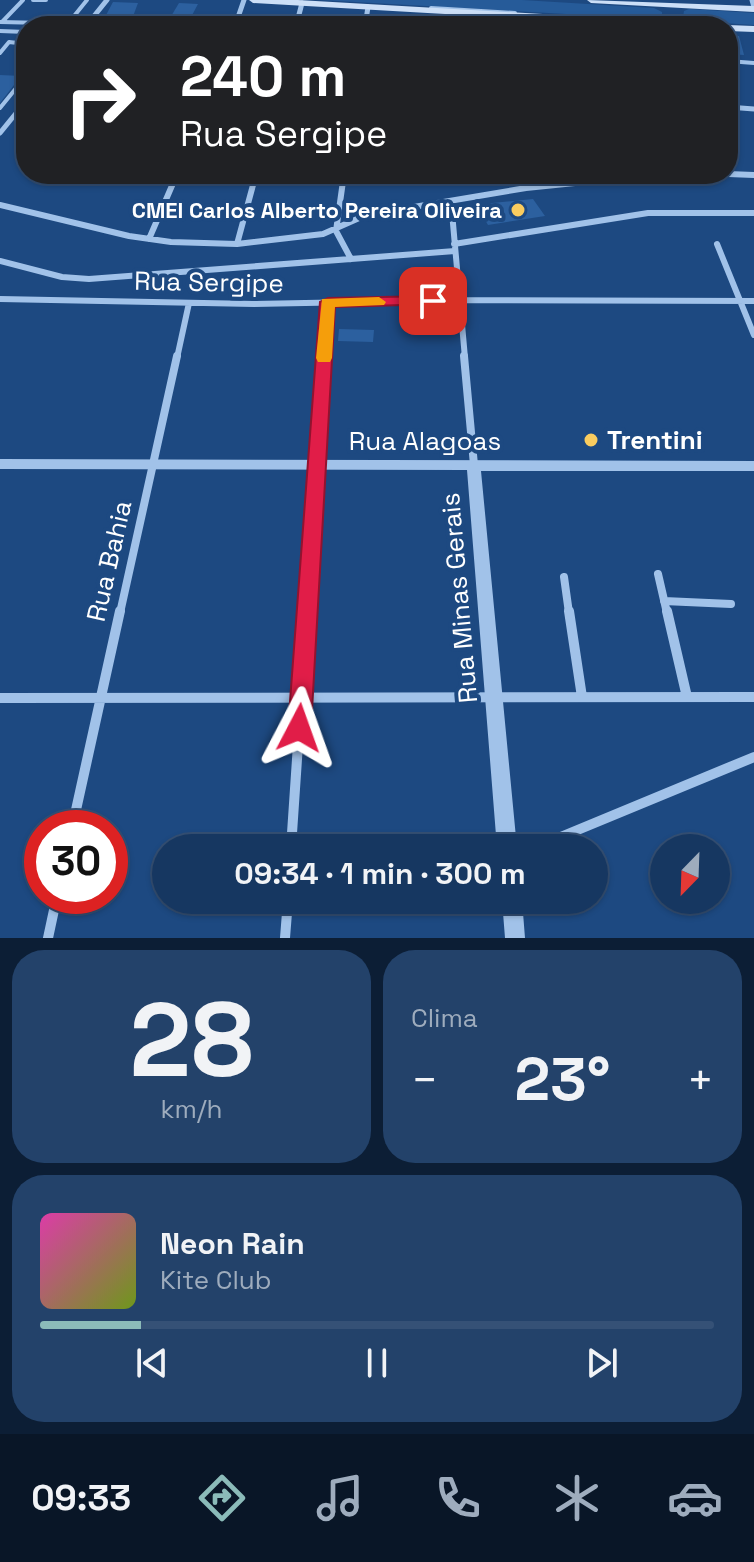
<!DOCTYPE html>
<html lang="pt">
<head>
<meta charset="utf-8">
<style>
	body { margin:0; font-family:"Space Grotesk",sans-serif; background:#23426a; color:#f1f3f6; height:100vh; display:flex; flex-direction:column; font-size:30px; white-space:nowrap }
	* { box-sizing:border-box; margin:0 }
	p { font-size:26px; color:#9eacbd }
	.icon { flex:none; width:44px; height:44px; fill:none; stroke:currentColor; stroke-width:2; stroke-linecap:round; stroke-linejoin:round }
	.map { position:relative; height:938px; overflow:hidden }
	.side { display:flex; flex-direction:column; gap:12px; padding:12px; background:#0c1e35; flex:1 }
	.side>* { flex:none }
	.guide { position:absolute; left:16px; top:16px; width:722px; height:168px; border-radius:32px; box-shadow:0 2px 6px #0004,0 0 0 2px #355176; background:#202124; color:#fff; overflow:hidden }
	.needle { width:52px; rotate:203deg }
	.tools { position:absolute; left:650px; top:834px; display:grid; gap:16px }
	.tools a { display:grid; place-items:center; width:80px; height:80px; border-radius:50%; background:#163761; box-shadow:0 2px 6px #0004,0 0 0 2px #355176; font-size:40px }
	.speed { position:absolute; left:24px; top:810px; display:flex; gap:16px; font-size:40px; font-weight:700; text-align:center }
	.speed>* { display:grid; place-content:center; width:104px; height:104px; border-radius:50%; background:#163761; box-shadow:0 2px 6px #0004,0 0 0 2px #355176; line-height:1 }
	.speed .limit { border:12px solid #d22; background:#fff; color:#111 }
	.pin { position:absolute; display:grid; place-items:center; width:68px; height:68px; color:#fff; margin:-34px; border-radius:16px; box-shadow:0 4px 12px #0006 }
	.me { position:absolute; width:88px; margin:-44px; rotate:4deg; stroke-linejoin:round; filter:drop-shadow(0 0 6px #0008) }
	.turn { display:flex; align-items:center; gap:28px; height:168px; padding:0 32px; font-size:36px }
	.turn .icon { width:104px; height:104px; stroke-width:2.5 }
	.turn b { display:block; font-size:56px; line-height:68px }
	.big { font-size:60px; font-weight:600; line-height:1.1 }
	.side .tile { flex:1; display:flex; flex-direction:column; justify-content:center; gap:12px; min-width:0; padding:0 28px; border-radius:32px; background:#23426a }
	.side .dial { align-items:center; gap:0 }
	.dial b { font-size:104px; line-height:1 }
	.song { display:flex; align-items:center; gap:24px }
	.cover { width:96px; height:96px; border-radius:12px; background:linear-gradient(135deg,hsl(320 70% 55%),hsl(80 70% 35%)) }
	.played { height:8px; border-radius:4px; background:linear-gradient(90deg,#8bbbb9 15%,#355176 15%) }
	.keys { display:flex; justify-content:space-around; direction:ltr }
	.heat { display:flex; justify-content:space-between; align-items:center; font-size:44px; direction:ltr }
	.side .tiles { flex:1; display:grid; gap:12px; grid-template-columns:1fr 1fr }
	.tile:last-child { grid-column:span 2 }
	.trip { position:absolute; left:152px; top:834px; width:456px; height:80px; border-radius:40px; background:#163761; box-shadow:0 2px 6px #0004,0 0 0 2px #355176; font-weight:600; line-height:80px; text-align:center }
	.dock { display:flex; height:128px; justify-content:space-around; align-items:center; background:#091627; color:#9eacbd }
	.dock .icon { width:56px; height:56px }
	.dock .selected { color:#8bbbb9 }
	.dock b { font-size:36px; color:#f1f3f6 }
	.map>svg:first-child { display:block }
</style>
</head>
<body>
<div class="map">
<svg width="754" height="938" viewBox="0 0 754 938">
	<rect width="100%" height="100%" fill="#1d4981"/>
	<path fill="#265b99" d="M 320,0 L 522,0 L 654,8 L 662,12 L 662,16 L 656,19 Z
		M 689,9 L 754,13 L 754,25 L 691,21 L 683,17 L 684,11 Z"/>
	<path fill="#2c609f" d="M 113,2 L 138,3 L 132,19 L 105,17 Z
		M 179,3 L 198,4 L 190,19 L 170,18 Z
		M 728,35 L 739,36 L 744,55 L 728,54 Z
		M 0,75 L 21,76 L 0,103 Z
		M 533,199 L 545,216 L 488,225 L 480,211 L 486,210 L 482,204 Z
		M 339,329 L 374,330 L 373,342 L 338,341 Z"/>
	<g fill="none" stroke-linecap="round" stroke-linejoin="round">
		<path stroke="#a1c2e9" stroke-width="4" d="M 33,0 L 46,0
			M 431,8 L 515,13
			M 0,22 L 45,23 L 50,26
			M 2,22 L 23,0
			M 66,26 L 87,0
			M 0,31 L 26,32
			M 0,53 L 9,42 L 26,44
			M 728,61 L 754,63
			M 0,108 L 26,76"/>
		<path stroke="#a1c2e9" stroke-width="5" d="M 752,0 L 754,7
			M 560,18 L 560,26
			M 86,26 L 107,0
			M 235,26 L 244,0
			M 296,26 L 302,3
			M 365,26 L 368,7
			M 728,107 L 754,109
			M 0,133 L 26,101"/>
		<path stroke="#a1c2e9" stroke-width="6" d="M 344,174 L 336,231 L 351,259
			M 728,174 L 754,175
			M 451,201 L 465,358
			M 0,205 L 129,236 L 171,242 L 237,244 L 323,234 L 366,215 L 526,188 L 663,174
			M 149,239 L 177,174
			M 237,244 L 256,174
			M 454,244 L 648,213 L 754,213
			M 717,244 L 754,335
			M 0,261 L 62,277 L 89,279 L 455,251
			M 0,299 L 254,304 L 459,300 L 754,301
			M 177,358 L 189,303
			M 324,358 L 328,302"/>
		<path stroke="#a1c2e9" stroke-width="8" d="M 464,356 L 474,465
			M 658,574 L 667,613
			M 564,577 L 569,613
			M 664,601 L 731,604
			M 120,613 L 177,356
			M 307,613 L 324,356"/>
		<path stroke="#a1c2e9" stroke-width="10" d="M 569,611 L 582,697
			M 667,611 L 687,697
			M 0,698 L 754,697
			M 72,828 L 120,611
			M 291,848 L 307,611
			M 534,848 L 754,757
			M 48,938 L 57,896
			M 285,938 L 288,900"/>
		<path fill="#a1c2e9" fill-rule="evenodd" d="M 0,459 L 754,461 L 754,471 L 481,471 L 517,848 L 497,848 L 467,470 L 0,469 Z
			M 502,900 L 522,900 L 525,938 L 505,938 Z"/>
		<path fill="#ccdff7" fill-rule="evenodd" d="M 249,0 L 298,0 L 699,23 L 704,26 L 652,26 L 253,3 Z
			M 587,0 L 754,6 L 754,12 L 591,3 Z
			M 728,25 L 754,26 L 754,32 L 728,31 L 728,26 L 725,26 Z"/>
	</g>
	<path fill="#e11d48" stroke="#92132f" stroke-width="2" d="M 433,296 L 438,297 L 438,304 L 335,307 L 311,728 L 307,735 L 299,738 L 291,735 L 288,728 L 320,302 L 328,298 Z"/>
	<path fill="#f59e0b" d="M 379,297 L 386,302 L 384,305 L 335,307 L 332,358 L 330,362 L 318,362 L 316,358 L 322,299 Z"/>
	<g fill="#f9cc5f" stroke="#1d4981" stroke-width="3">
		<circle cx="518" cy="210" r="8"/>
		<circle cx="591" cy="440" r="8"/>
	</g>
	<g text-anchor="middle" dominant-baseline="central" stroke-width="8" stroke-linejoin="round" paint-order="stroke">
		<g font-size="22" font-weight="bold" fill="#fff" stroke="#1d4981" text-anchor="end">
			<text x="502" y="210">CMEI Carlos Alberto Pereira Oliveira</text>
		</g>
		<g font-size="26" fill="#fff" stroke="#1d4981">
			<text transform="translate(209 282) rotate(1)">Rua Sergipe</text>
			<text x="425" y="441">Rua Alagoas</text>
			<text transform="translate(109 561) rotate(-77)">Rua Bahia</text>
			<text transform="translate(459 598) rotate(-95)">Rua Minas Gerais</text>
		</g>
		<g font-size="26" font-weight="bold" fill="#fff" stroke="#1d4981" text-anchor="start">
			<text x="607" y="440">Trentini</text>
		</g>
	</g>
</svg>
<div class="tools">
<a><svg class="needle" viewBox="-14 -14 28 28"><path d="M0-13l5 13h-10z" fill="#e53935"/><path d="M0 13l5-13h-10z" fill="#9eacbd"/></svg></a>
</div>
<div class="speed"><div class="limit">30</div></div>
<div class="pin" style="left:433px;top:301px;background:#d93025"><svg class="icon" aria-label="arrive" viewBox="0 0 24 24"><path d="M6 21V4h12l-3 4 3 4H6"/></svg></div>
<svg class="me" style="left:299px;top:728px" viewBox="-20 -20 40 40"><path d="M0-17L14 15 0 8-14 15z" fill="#e11d48" stroke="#fff" stroke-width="4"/></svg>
<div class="trip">09:34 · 1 min · 300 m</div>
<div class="guide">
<div class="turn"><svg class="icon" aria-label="right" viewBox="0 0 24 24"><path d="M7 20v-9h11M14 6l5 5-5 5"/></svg><div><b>240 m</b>Rua Sergipe</div></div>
</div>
</div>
<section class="side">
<div class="tiles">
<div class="tile dial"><b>28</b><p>km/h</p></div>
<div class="tile"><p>Clima</p>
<div class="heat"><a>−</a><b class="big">23°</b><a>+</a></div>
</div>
<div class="tile">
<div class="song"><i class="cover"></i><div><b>Neon Rain</b><p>Kite Club</p></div></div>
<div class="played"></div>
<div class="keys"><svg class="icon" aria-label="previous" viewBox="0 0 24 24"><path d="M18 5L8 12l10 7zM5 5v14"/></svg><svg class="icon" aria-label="pause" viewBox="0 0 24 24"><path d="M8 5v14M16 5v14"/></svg><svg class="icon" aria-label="next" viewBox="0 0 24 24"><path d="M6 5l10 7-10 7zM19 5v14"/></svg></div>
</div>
</div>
</section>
<nav class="dock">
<b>09:33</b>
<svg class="icon selected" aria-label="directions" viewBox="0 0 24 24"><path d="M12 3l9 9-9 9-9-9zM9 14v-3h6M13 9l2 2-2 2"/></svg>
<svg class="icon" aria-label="music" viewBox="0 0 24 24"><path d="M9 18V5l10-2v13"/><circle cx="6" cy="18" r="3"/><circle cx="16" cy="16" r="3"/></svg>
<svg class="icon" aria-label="phone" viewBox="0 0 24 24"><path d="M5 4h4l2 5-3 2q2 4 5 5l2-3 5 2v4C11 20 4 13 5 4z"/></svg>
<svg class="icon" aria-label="climate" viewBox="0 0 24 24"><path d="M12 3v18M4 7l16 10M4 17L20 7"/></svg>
<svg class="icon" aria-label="car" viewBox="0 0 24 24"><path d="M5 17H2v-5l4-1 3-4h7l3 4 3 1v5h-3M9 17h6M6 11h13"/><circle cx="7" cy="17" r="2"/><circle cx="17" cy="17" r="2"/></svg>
</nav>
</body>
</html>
